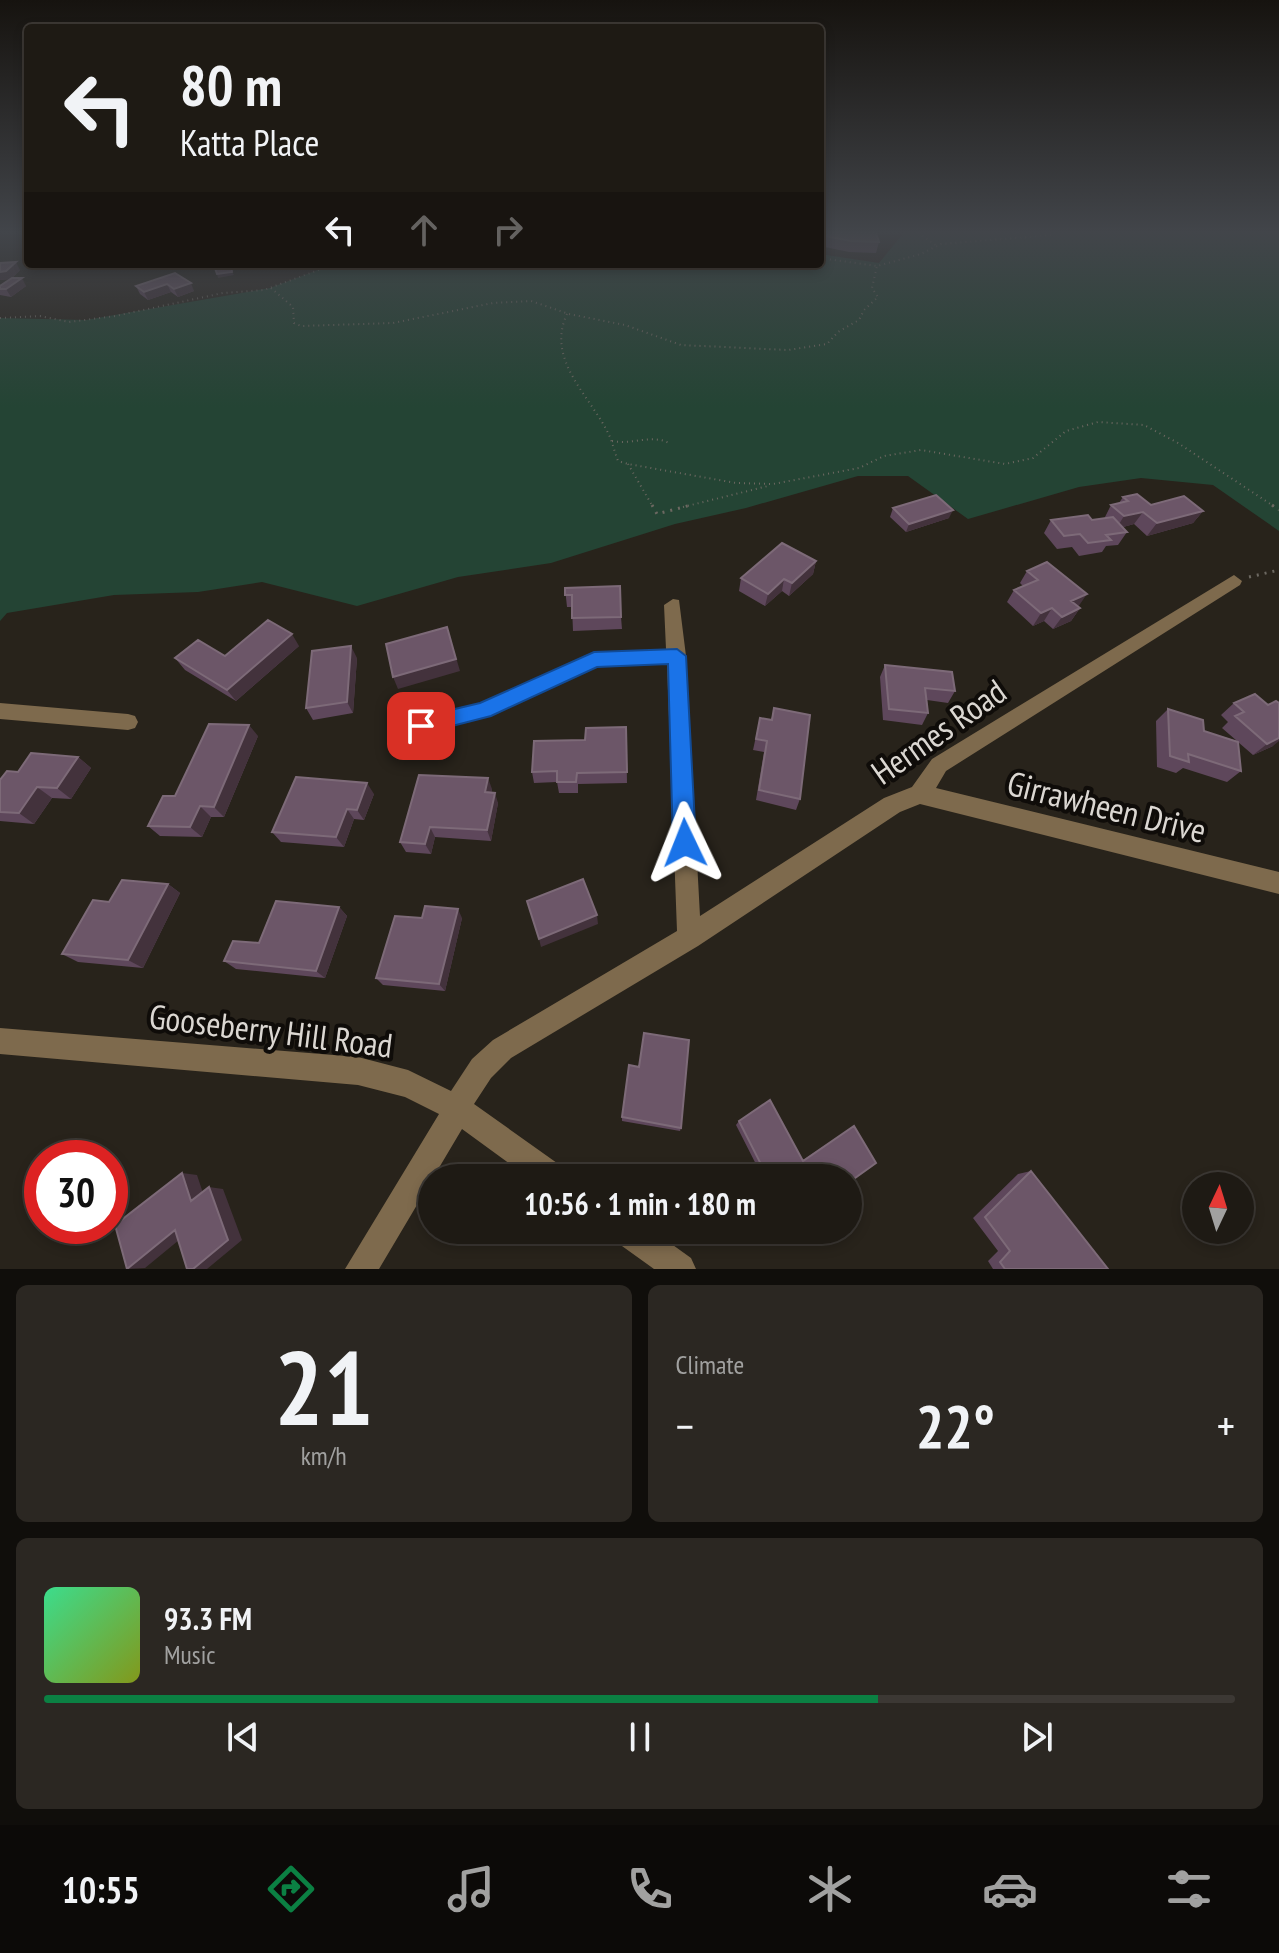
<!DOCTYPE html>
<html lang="en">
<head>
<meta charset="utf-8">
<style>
	body { margin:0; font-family:"PT Sans Narrow",sans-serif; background:#2b2722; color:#f1f3f6; height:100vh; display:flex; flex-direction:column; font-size:30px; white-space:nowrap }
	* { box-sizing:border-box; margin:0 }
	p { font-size:26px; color:#a1a1a0 }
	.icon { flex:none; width:44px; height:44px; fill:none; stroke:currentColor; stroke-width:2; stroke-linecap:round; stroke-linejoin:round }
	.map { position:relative; height:1269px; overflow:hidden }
	.side { display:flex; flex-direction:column; gap:16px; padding:16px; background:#100e0b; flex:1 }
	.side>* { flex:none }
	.guide { position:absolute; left:24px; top:24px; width:800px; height:244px; border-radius:8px; box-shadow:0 4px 12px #0003,0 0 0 2px #3c3834; background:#1e1a14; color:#f1f3f6; overflow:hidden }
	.needle { width:52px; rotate:4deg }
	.controls { position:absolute; left:1182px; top:1172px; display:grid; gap:16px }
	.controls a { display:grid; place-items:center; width:72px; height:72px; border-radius:50%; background:#1e1a14; box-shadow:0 4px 12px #0003,0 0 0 2px #3c3834; font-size:40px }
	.speed { position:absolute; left:24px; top:1140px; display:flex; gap:16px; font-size:40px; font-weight:700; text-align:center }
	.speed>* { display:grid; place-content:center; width:104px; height:104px; border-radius:50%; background:#1e1a14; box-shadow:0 4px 12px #0003,0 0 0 2px #3c3834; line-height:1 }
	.speed .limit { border:12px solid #d22; background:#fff; color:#111 }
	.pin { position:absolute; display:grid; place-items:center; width:68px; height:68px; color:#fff; margin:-34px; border-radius:16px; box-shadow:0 4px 12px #0006 }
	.me { position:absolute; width:88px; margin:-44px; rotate:358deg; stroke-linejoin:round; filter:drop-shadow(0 0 6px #0008) }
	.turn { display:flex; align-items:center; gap:28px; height:168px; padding:0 24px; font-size:36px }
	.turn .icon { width:104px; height:104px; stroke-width:2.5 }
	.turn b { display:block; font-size:56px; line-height:68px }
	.lanes { display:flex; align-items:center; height:76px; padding:0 24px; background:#0003; justify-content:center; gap:40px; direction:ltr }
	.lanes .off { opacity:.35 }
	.big { font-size:60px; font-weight:600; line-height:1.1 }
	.side .tile { flex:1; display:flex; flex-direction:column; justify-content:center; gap:12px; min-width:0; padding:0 28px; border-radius:12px; background:#2b2722 }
	.side .dial { align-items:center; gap:0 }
	.dial b { font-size:104px; line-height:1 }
	.song { display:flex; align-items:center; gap:24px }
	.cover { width:96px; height:96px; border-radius:12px; background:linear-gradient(135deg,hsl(150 70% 55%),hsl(70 70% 35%)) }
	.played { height:8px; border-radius:4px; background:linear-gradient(90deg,#0b8043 70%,#3c3834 70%) }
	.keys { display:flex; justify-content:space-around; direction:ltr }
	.heat { display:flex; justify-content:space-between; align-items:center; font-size:44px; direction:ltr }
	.side .tiles { flex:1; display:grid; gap:16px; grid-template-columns:1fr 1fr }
	.tile:last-child { grid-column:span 2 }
	.trip { position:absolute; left:418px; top:1164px; width:444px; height:80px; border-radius:40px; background:#1e1a14; box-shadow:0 4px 12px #0003,0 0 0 2px #3c3834; font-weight:600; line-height:80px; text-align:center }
	.tab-bar { display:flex; height:128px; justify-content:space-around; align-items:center; background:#0c0a08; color:#a1a1a0 }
	.tab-bar .icon { width:56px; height:56px }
	.tab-bar .active { color:#0b8043 }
	.tab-bar b { font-size:36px; color:#f1f3f6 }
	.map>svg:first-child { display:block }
</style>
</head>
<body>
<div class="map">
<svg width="1279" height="1269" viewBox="0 0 1279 1269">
	<rect width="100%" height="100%" fill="#28231b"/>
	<path fill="#244434" d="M 906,230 L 1279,230 L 1279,531 L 1213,485 L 1141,478 L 1079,487 L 968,519 L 908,476 L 858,476 L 746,508 L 675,524 L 551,563 L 458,577 L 357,606 L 262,582 L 198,592 L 114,595 L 7,613 L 0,621 L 0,318 L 86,320 L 270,288 L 334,264 L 820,264 L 820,254 L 879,263 Z"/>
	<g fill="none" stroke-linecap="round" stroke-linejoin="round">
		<path stroke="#6c6861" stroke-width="2" stroke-dasharray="1 4" stroke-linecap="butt" d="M 914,230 L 937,246
			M 820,258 L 877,266 L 921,254 L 941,244 L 1052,235 L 1053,230
			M 271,288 L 293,307 L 294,323 L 301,326 L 393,323 L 493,303 L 531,301 L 569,314 L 625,325 L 681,345 L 788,350 L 827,344 L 838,332 L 859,320 L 864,310 L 878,297 L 872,288 L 877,266
			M 567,314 C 545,361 592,397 610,437 C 613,445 615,453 618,461 L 628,464 L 736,483 L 773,484 L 859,468 L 884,456 L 921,450 L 1005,464 L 1033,458 L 1066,431 L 1098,422 L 1144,425 L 1178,443 L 1275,507
			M 0,318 L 40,316 L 69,322 L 115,316 L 223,293 L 264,290 L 335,264
			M 612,441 C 631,445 652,434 669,443
			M 628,464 L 653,507
			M 683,507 L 768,486"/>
		<path stroke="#6c6861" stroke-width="3" stroke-dasharray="2 6" stroke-linecap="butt" d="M 652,505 L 657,514 L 691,505
			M 1272,505 L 1279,510
			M 1249,577 L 1279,570"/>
		<path fill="#7e6a4d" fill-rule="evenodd" d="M 1234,575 L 1242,581 L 1240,585 L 946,771 L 936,788 L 1279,872 L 1279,894 L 920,804 L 900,812 L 698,946 L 511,1058 L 491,1078 L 474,1104 L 564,1168 L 569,1178 L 529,1178 L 462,1129 L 379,1269 L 345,1269 L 439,1114 L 405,1097 L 358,1085 L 0,1054 L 0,1028 L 358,1057 L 408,1070 L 451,1091 L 472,1059 L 493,1040 L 677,931 L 667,664 L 596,667 L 491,716 L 421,734 L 414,732 L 411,726 L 414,720 L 480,703 L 594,653 L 666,649 L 664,605 L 673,599 L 679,600 L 686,656 L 700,916 L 884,798 L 912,787 L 932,759 Z
			M 0,703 L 128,714 L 135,716 L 138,722 L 135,728 L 128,730 L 0,719 Z
			M 611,1230 L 652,1230 L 691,1258 L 696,1269 L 654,1269 L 615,1241 Z"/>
	</g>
	<path fill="#5e475b" d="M 820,230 L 879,242 L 876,253 L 849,252 L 820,246 Z
		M 0,263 L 20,270 L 12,278 L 26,286 L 11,297 L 0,295 L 0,286 L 10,279 L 0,280 Z
		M 175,273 L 194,291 L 178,297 L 171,292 L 148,300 L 140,294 L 136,286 Z
		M 1123,497 L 1151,505 L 1203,511 L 1193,523 L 1147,536 L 1134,524 L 1123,527 L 1127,532 L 1118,545 L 1106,546 L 1102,552 L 1079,556 L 1072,547 L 1057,549 L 1044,533 L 1051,520 L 1092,520 L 1104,519 L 1111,505 L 1119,503 Z
		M 893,508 L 949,518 L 906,532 L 890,517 Z
		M 816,561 L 813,574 L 789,596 L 782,591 L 765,606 L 739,591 L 741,578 Z
		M 1027,571 L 1080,608 L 1071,621 L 1053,629 L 1044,621 L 1033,626 L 1007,602 L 1014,590 L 1023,586 L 1020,583 Z
		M 565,588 L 621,617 L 622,629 L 573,631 L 572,607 L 567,607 Z
		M 299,646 L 236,701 L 185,670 L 175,658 L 225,656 Z
		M 357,658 L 353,713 L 313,720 L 306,708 Z
		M 885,665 L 955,691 L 948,703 L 927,700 L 928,713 L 922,725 L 883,720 L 880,677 Z
		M 1234,703 L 1268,705 L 1273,746 L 1253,755 L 1238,742 L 1241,771 L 1227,782 L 1183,768 L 1176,773 L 1157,767 L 1156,721 L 1168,709 L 1204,731 L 1237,741 L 1222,728 L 1228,722 L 1221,715 Z
		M 774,708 L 800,799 L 796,810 L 756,800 L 764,752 L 753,750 L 760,718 L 771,720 Z
		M 626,727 L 627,783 L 578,784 L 578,793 L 559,793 L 557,782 L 534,783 L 532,772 L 585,740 Z
		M 258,736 L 224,817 L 211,817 L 202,837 L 160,836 L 148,826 L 175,796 Z
		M 78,757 L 91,768 L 71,799 L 52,798 L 34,824 L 0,821 L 0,780 L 18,772 Z
		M 492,789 L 491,793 L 498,803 L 491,841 L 435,837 L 431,854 L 406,852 L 400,842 Z
		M 374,794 L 364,820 L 354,819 L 344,847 L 281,842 L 272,832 Z
		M 168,884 L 180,893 L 143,968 L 78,962 L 62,954 Z
		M 339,907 L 347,916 L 325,978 L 236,969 L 224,961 L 259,943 Z
		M 422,918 L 462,918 L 445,991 L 383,985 L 376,978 Z
		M 639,1067 L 681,1128 L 680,1131 L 622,1121 L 622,1117 Z
		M 739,1121 L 803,1160 L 854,1126 L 848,1178 L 763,1178 L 736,1125 Z
		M 1031,1171 L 1108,1269 L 993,1269 L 988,1261 L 998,1251 L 973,1218 L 1018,1174 Z"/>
	<path fill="#43323c" d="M 16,262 L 20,270 L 11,279 L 0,280 L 0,272 Z
		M 232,272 L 234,275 L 218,278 L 217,274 Z
		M 22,278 L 26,286 L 11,297 L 6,289 Z
		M 191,283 L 194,291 L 178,297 L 174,289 Z
		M 167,284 L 171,292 L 148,300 L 144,292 Z
		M 953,510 L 949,518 L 906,532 L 909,524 Z
		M 1203,511 L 1193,523 L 1147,536 L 1157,523 Z
		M 1143,512 L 1134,524 L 1116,529 L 1124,516 Z
		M 816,561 L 813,574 L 789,596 L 792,583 Z
		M 784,579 L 782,591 L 765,606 L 768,594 Z
		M 1087,594 L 1078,607 L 1071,601 Z
		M 1052,608 L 1044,621 L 1033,626 L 1041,613 Z
		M 1080,608 L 1071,621 L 1053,629 L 1062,617 Z
		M 447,627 L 460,671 L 398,689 L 393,677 Z
		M 292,634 L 299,646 L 236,701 L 227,690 Z
		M 351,646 L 357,658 L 353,713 L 347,702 Z
		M 249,725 L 258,736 L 224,817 L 214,807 Z
		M 1279,738 L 1279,741 L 1273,746 L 1253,755 L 1267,744 Z
		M 78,757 L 91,768 L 71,799 L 57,788 Z
		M 488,778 L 492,789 L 489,803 L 485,792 Z
		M 367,783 L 374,794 L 364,820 L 357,810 Z
		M 37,787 L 52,798 L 34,824 L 19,813 Z
		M 495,793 L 498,803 L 491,841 L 487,830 Z
		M 200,806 L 211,817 L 202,837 L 190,827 Z
		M 347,809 L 354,819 L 344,847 L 336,837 Z
		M 430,827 L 435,837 L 431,854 L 425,844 Z
		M 168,884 L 180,893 L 143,968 L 128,960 Z
		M 339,907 L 347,916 L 325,978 L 316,971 Z
		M 458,909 L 462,918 L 445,991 L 439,984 Z
		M 597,915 L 598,924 L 541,947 L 539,939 Z
		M 182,1173 L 197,1175 L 206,1202 L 191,1201 Z
		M 209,1187 L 223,1189 L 242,1240 L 207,1269 L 193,1269 Z
		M 175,1230 L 190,1231 L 145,1268 L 127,1269 Z"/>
	<path fill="#6c5668" stroke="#7d6a78" stroke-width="2" d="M 820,230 L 846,230 L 876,233 L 879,242 L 851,241 L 820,235 Z
		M 16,262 L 6,271 L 0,272 L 0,263 Z
		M 231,265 L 232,272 L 217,274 L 215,268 Z
		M 175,273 L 191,283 L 174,289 L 167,284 L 144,292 L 136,286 Z
		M 12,278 L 22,278 L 6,289 L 0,289 L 0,286 Z
		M 1137,494 L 1151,505 L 1184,496 L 1203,511 L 1157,523 L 1143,512 L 1124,516 L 1111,505 L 1128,501 L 1123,497 Z
		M 936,495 L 953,510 L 909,524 L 893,508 Z
		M 1088,515 L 1092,520 L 1113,517 L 1127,532 L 1106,535 L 1111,540 L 1088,543 L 1080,534 L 1064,536 L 1051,520 Z
		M 782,543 L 816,561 L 792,583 L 784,579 L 768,594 L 741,578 Z
		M 1047,562 L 1087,594 L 1071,601 L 1080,608 L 1062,617 L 1052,608 L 1041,613 L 1014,590 L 1038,580 L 1027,571 Z
		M 620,586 L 621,617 L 572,618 L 572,595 L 565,595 L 565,588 Z
		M 268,620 L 292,634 L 227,690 L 175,658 L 198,640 L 225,656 Z
		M 447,627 L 456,659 L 393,677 L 386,644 Z
		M 351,646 L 347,702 L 306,708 L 312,651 Z
		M 885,665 L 952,672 L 955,691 L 925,688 L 928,713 L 889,709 Z
		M 1255,694 L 1268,705 L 1276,701 L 1279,703 L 1279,738 L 1267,744 L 1235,716 L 1244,712 L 1234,703 Z
		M 774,708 L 810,715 L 800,799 L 759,790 L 767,741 L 756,739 L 760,718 L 772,720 Z
		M 1168,709 L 1203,720 L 1204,731 L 1238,742 L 1241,771 L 1188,754 L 1189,762 L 1170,756 Z
		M 209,724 L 249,725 L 214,807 L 200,806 L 190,827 L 148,826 L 163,796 L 175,796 Z
		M 626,727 L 627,772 L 577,773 L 576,782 L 557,782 L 557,771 L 532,772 L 534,741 L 585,740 L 586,728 Z
		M 31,753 L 78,757 L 57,788 L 37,787 L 19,813 L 0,812 L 0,780 L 7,771 L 18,772 Z
		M 419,775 L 488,778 L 485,792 L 495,793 L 487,830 L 430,827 L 425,844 L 400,842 Z
		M 296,777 L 367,783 L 357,810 L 347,809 L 336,837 L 272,832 Z
		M 583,879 L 597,915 L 539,939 L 527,901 Z
		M 122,880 L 168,884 L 128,960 L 62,954 L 93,900 L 109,902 Z
		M 276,901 L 339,907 L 316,971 L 224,961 L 233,941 L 259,943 Z
		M 425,906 L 458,909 L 439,984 L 376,978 L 395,916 L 422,918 Z
		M 644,1033 L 689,1040 L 681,1128 L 622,1117 L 629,1065 L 639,1067 Z
		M 770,1100 L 803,1161 L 854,1126 L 876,1163 L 848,1183 L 848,1178 L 768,1178 L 739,1121 Z
		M 1031,1171 L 1108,1269 L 1005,1269 L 1000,1262 L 1010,1251 L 985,1217 Z
		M 182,1173 L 191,1201 L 209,1187 L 228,1240 L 193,1269 L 187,1269 L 175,1230 L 127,1269 L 115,1225 Z"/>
	<linearGradient id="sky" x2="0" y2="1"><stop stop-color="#16130f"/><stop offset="0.57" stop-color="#42454a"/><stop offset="1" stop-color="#42454a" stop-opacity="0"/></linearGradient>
	<rect width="1279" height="407" fill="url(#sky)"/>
	<path fill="#1a73e8" stroke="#114b97" stroke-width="2" d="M 677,649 L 686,656 L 696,843 L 693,851 L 685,854 L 677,851 L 673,843 L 668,664 L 597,667 L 491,716 L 421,734 L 413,732 L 411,726 L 413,720 L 421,717 L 480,703 L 594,652 Z"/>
	<g text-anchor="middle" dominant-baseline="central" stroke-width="8" stroke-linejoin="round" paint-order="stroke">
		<g font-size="34" fill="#dbd7d2" stroke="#0f0c09">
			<text transform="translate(938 731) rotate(-35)">Hermes Road</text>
			<text transform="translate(1107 806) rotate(14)">Girrawheen Drive</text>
			<text transform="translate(271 1030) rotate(7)">Gooseberry Hill Road</text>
		</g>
	</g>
</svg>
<div class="controls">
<a><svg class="needle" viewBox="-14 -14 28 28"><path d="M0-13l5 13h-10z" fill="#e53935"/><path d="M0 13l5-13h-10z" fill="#a1a1a0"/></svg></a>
</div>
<div class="speed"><div class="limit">30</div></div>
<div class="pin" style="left:421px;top:726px;background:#d93025"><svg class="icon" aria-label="arrive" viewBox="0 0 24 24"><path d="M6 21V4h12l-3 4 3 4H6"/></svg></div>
<svg class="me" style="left:685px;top:843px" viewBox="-20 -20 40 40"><path d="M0-17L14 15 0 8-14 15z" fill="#1a73e8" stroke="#fff" stroke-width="4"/></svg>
<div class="trip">10:56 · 1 min · 180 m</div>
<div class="guide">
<div class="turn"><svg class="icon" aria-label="left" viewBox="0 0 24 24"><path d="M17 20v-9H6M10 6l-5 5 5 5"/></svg><div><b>80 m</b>Katta Place</div></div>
<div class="lanes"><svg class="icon" aria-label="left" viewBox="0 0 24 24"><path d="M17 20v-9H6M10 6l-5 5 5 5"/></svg><svg class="icon off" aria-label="ahead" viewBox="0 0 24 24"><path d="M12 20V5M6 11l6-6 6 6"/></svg><svg class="icon off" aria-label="right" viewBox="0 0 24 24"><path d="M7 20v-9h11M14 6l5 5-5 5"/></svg></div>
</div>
</div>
<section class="side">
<div class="tiles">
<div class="tile dial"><b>21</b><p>km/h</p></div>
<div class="tile"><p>Climate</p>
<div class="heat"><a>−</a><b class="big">22°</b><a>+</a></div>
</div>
<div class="tile">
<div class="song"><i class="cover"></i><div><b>93.3 FM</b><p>Music</p></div></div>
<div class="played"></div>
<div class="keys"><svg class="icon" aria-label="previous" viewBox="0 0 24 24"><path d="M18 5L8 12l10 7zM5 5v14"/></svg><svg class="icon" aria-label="pause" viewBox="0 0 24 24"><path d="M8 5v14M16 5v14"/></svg><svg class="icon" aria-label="next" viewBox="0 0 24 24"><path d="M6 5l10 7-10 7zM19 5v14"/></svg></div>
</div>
</div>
</section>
<nav class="tab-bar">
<b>10:55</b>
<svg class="icon active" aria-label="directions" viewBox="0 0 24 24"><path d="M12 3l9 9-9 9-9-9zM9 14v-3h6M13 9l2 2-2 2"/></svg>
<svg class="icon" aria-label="music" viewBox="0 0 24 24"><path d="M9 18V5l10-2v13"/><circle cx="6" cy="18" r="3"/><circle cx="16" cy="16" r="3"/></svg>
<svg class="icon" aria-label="phone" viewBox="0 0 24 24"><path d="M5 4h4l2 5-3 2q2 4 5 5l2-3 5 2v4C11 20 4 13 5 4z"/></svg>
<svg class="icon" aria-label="climate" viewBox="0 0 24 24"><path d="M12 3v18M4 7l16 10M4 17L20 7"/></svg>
<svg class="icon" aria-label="car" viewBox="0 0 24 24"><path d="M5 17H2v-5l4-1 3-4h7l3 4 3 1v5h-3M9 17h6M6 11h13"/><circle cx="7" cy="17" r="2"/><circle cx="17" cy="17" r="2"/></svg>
<svg class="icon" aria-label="filters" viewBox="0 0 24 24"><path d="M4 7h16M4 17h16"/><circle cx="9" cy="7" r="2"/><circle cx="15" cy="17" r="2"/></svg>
</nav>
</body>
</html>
